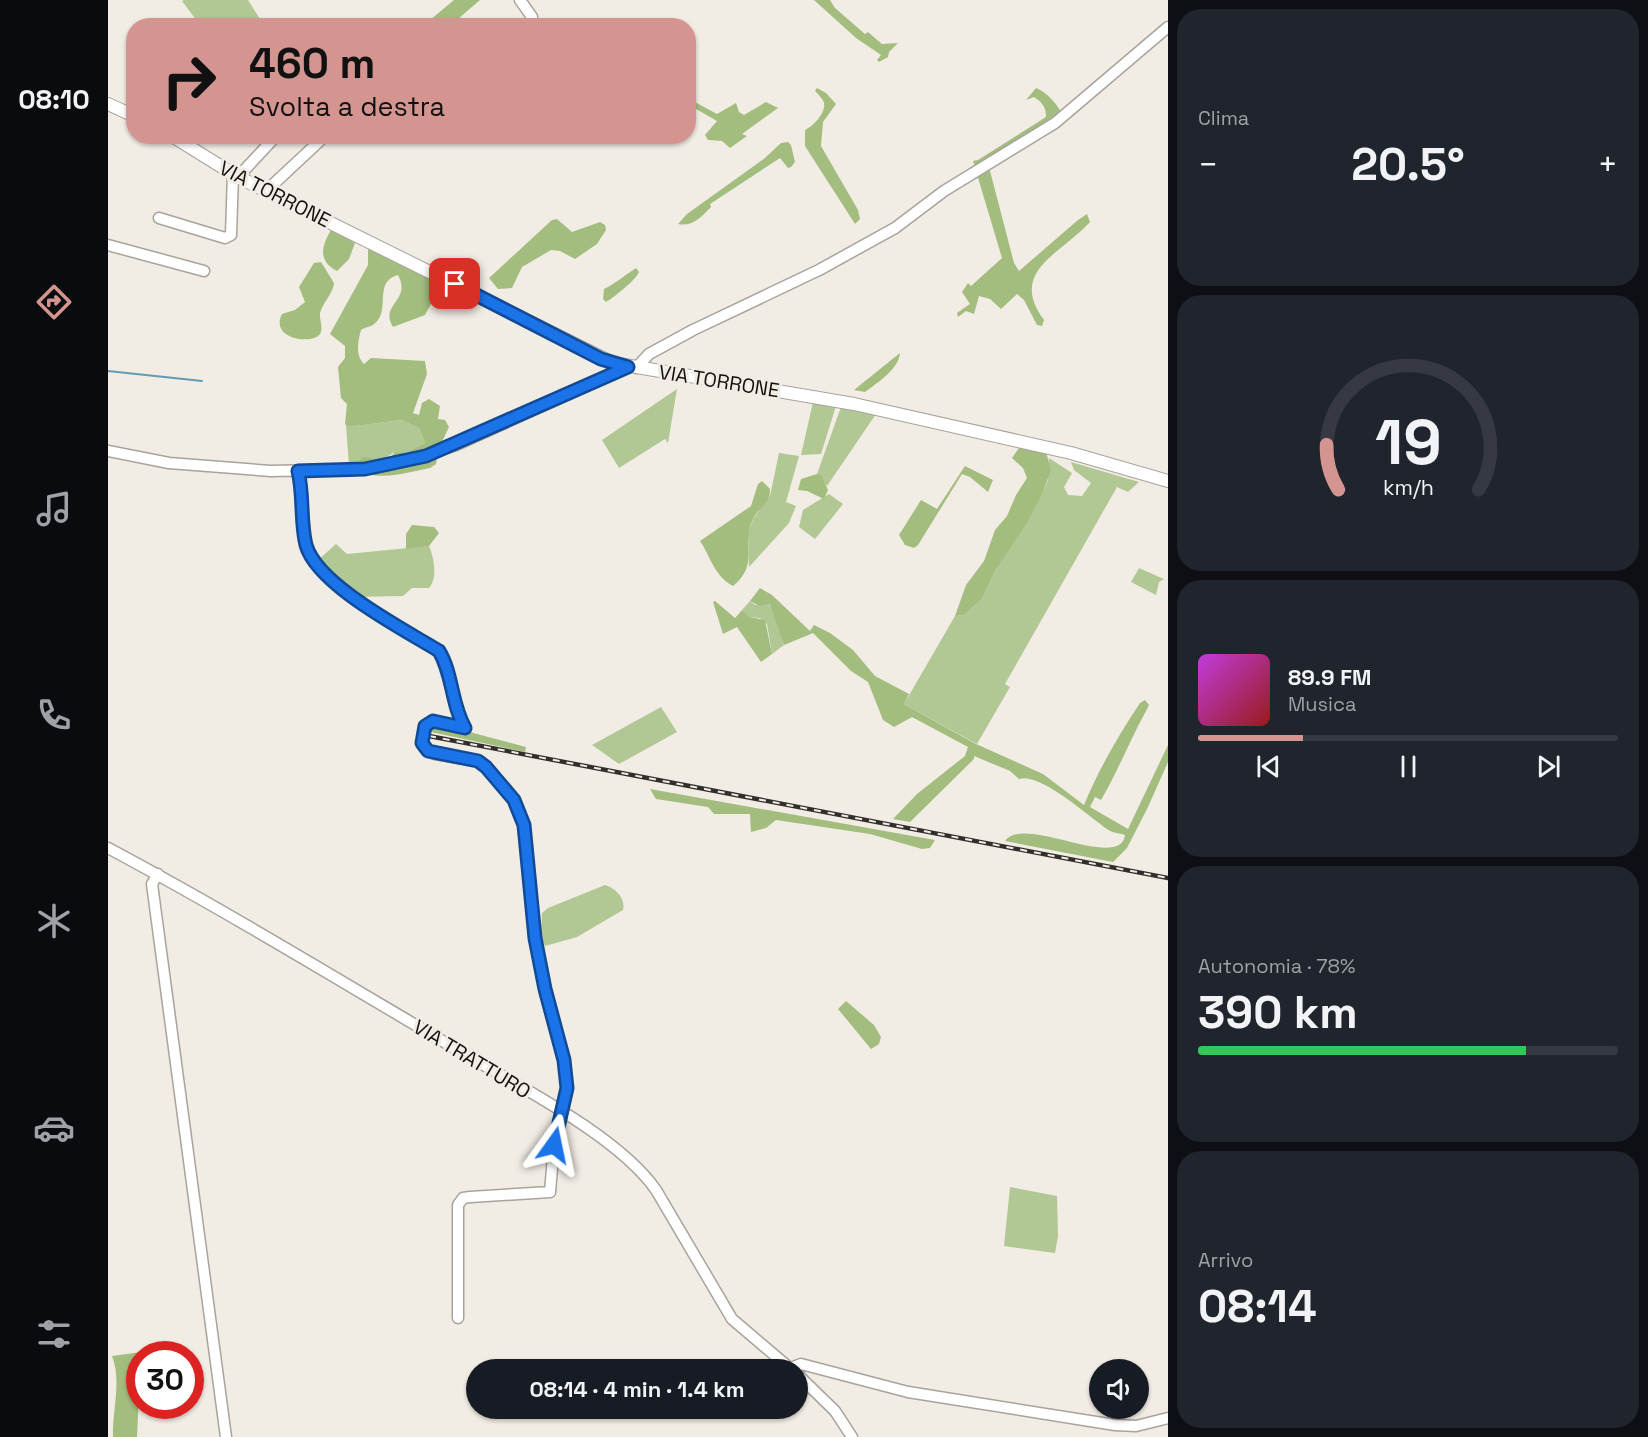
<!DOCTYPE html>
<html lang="it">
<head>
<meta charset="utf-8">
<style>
	body { margin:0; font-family:"Space Grotesk",sans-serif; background:#20242c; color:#f1f3f6; height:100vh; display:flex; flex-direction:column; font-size:22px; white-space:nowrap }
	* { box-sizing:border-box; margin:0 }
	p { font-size:20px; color:#9ea1a6 }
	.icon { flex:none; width:33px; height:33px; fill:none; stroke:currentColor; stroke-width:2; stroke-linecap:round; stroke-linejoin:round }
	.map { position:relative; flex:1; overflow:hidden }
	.details { display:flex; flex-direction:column; gap:9px; padding:9px; background:#0d0f14; width:480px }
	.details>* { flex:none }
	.guide { position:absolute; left:18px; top:18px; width:570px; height:126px; border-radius:24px; box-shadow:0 2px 4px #0004; background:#d49591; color:#111; overflow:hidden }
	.fabs { position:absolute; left:981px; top:1359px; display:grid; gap:12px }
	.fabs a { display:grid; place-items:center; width:60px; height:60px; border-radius:50%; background:#171b24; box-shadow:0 2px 4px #0004; font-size:30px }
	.speed { position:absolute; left:18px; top:1341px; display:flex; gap:12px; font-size:30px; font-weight:700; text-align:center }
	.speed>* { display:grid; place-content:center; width:78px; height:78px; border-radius:50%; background:#171b24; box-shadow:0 2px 4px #0004; line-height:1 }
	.speed .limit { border:9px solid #d22; background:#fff; color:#111 }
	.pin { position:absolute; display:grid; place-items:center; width:51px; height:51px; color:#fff; margin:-26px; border-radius:12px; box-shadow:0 3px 9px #0006 }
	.me { position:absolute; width:66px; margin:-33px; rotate:12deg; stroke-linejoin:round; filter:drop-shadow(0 0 4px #0008) }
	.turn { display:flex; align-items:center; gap:21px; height:126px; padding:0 24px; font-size:27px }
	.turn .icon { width:78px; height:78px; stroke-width:2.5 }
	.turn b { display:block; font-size:42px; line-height:51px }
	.big { font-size:45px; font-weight:800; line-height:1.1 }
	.details .card { flex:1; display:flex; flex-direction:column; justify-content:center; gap:9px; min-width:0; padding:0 21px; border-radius:24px; background:#20242c }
	.details .dial { align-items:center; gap:0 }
	.dial svg { height:156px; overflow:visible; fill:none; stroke:#363941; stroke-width:7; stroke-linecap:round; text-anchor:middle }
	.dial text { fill:#f1f3f6; stroke:none }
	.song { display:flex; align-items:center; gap:18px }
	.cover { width:72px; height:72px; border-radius:9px; background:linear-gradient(135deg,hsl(290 70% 55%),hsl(0 70% 35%)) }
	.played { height:6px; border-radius:3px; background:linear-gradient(90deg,#d49591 25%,#363941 25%) }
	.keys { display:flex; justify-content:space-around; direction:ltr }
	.heat { display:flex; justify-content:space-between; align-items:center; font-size:33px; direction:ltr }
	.charge { height:9px; border-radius:4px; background:linear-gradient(90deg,#34c759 78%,#363941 0) }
	.trip { position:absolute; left:358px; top:1359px; width:342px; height:60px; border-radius:30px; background:#171b24; box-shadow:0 2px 4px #0004; font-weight:800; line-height:60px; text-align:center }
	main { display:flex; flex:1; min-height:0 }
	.tabs { display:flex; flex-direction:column; width:108px; justify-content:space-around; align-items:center; background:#090b0e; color:#9ea1a6 }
	.tabs .icon { width:42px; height:42px }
	.tabs .current { color:#d49591 }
	.tabs b { font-size:27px; color:#f1f3f6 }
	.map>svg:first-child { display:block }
</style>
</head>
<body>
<main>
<nav class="tabs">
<b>08:10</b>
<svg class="icon current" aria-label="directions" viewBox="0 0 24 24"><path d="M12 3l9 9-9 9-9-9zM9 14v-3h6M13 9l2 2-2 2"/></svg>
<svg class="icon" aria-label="music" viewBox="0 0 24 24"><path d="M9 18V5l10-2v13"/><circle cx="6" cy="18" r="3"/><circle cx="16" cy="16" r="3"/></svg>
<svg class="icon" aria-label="phone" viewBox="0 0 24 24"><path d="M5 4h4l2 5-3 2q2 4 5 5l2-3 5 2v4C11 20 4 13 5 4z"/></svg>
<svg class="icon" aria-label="climate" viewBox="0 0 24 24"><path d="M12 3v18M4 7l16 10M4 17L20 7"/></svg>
<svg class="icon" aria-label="car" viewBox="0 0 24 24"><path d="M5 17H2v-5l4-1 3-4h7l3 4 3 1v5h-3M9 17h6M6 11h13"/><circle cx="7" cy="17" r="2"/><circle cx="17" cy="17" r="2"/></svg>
<svg class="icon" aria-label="filters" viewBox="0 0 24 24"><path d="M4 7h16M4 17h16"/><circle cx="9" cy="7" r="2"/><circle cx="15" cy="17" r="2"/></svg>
</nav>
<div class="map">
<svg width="1060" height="1437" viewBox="0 0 1060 1437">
	<rect width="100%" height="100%" fill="#f1ece4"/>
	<path fill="#b2c894" d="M 76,0 L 140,0 L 152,19 L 144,25 L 92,25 L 74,1 Z
		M 569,389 L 560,443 L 557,439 L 511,468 L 494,440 Z
		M 705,402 L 728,406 L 713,454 L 693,455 Z
		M 733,407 L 768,414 L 719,486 L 709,474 Z
		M 293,420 L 311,428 L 317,443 L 298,454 L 287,452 L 268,463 L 241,466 L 238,425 L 240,427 Z
		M 671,453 L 691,456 L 678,502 L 688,506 L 681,523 L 641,567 L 640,533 L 645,519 L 662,496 Z
		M 941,458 L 964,473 L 956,487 L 960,495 L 974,496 L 983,483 L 966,470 L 963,462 L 1031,482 L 1020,492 L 1009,487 L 897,684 L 902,687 L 869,744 L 796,704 L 847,616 L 856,615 L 874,599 L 887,571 L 935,492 L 940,480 Z
		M 721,494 L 735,504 L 707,539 L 691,527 L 695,510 Z
		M 228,544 L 239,554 L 321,546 C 326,558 330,578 321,588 L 304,588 L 295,596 L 247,597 L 209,561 Z
		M 1031,568 L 1056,579 L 1051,582 L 1048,595 L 1023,582 Z
		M 642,601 L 647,605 L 661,604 L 665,608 L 676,645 L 664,654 L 659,624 L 652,618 L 642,617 L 634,610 Z
		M 553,707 L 569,732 L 511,764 L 484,745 Z
		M 497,885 C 507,888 518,898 515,910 L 469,937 L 437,946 L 433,937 L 434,913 L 440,908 Z
		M 902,1187 L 949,1196 L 950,1236 L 947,1253 L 896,1246 Z"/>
	<path fill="#a3bd7e" d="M 346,0 L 372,0 L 343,25 L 316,25 Z
		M 706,0 L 722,0 L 727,8 L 757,34 L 760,32 L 774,44 L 790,43 L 781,52 L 780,57 L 771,62 L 769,60 L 773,55 L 748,38 Z
		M 709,88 L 718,93 L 728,104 L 715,122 L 713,146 L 750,210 L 752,219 L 747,224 L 697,146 L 697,130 C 705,126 718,113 716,103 C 715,99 710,94 707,91 Z
		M 928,88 C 939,92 950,105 955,116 L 881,167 L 906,263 L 911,271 L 970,220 L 979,214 L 982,222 C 952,255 900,271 936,320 L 934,326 L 929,325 L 916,300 L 909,294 L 893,309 L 882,299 L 871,296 L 866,314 L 858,311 L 850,317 L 849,313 L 862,304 L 854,292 L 860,283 L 863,286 L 894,258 L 865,161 L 870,160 L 938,117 C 938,107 934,102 926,97 L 918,100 Z
		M 585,101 L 609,114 L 628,103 L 631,112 L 636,115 L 658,102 L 670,108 L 634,134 L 639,136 L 622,148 L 614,141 L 600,140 L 597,135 L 609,121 L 581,105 L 581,102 Z
		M 680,142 L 683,145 L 687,162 L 683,167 L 680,168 L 672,158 L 602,204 L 603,207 C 593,217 585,227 570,224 L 579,214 L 657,158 L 673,143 Z
		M 449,219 L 464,232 L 492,222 L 497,225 L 498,230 L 489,244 L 467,259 L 452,251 L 443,250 L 414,267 L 404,288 L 390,289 L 381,278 L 444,220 Z
		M 223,230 L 247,243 L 241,259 L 229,271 C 210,261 213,247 223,230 Z
		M 260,247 L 355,293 L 349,302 L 336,300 L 323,304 L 317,315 L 285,327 C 271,304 304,301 290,275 C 264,282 284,311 266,324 C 263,327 257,327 253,330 C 250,341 247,355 256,364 L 263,358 L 317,361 L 319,374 L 305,413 L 311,415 L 314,403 L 321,399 L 332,406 L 330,419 L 337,420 L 341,427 L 331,448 L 328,464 L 322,468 C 300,472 262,485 246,465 L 255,457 L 264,458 L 268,463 L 285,466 L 282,458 L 287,452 L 298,453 L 317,443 L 311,428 L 293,420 L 240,427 L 237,424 L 239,404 L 233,398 L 230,367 L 237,358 L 237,346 L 222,334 L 260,265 Z
		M 213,262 L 226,283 C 225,294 215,302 212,313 C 211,320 217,331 210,336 C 200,344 162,338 174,314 L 187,310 L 197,302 L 191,287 L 206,263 Z
		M 528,268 L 531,272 C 528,280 505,298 498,302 L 495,299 L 496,289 C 508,283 516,276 528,268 Z
		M 792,353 C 791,369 769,383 757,392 L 746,390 Z
		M 913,445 L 938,452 L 943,470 L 935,492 L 920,521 L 887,571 L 874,599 L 856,615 L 847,616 L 858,585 L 876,561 L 887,530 L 899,516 L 908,495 L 919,478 L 915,468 L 904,458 Z
		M 857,466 L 885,480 L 880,492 L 862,477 L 854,474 L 810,545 L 806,548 L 797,545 L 791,535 L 813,500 L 829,509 Z
		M 709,474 L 713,475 L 720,490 L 716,499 L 699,491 L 690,490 L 693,479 Z
		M 654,481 L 662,489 C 663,505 649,508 644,521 C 633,547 652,563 625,586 C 606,576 603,557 592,541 L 643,506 L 650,484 Z
		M 304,525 L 326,527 L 331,533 L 321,546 L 298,549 L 298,534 Z
		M 652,588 L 664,595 L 702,631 L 706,625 L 722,633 L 745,650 L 767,676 L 801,694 L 796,704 L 868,744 L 935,774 L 976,805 C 991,769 1010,736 1032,703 L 1037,700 L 1041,705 L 1038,711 C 1022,740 1010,771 993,800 L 987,797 L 982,807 L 1020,829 L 1060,745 L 1060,762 L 1040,807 L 1019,848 L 1005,862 L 897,841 C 915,814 1012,872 1017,835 C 1011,833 1004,833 999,829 C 980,816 932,772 911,779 L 902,771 L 866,756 L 866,759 L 802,822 L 785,819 L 809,794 L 857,756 L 860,747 L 804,717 L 786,727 L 775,720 L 760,682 L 743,671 L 705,633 L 676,645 L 662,604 L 651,606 L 642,601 Z
		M 607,601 L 627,618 L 634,610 L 642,617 L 657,620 L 664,654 L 653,662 L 629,627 L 615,634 L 605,602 Z
		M 324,722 L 418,747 L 417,752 L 318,731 Z
		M 542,789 L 827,840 L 822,848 L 814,849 L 762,834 L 668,820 L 658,828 L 643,832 L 642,814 L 606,814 L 600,807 L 548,799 Z
		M 738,1001 L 766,1025 L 773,1037 L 771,1044 L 763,1049 L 730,1009 Z
		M 33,1352 L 29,1437 L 5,1437 C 4,1410 14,1381 4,1356 Z"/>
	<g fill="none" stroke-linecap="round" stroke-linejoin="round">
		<path stroke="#639ab1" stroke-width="2" d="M 0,371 L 94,381"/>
		<g stroke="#a8a39b" stroke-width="13">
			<path id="minor" d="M 412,0 L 424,17
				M 130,177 L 168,136
				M 158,191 L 217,136
				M 51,218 L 117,238 L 123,235 L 125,174
				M 0,245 L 96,271
				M 528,368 L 541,354 L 585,330 L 711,270 L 787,228 L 836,191 L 947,123 L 1060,27
				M 0,451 L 61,463 L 163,471 L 257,469 L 294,462 L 348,445 L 520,367
				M 190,471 C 196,495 192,521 198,545 C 208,584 298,630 331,651 C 345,674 343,704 357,728 L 325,721 L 317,726 L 314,743 L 320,751 L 327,754 L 370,761 L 378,767 L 406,800 L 416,825 L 427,938 L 437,989 L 456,1060 L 459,1088 L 446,1145 L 442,1192 L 362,1197 L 355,1198 L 350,1205 L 350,1318
				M 0,848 C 120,912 236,983 353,1052 C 412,1087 510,1136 548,1190 L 624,1319 L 684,1370
				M 50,874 L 44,884 L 118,1437
				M 683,1368 L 693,1364 L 800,1392 L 1007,1425 L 1028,1426 L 1060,1418
				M 690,1375 L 727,1411 L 744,1437"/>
		</g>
		<g stroke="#a8a39b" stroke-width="14">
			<path id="major" d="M 0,104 L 26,116
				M 64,136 L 130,177 L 505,363 L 746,404 L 963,453 L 1060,481"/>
		</g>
		<use href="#minor" stroke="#fff" stroke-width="10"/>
		<use href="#major" stroke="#fff" stroke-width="12"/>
		<g stroke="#302f2b" stroke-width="4.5">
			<path id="rail" d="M 321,736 L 1060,878"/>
		</g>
		<use href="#rail" stroke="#f1ece4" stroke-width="2" stroke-dasharray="7" stroke-linecap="butt"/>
	</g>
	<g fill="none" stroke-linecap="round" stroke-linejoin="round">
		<g stroke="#114b97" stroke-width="15">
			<path id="route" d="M 347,284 L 493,359 L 520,367 L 318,456 L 257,469 L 190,471 C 196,495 192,521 198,545 C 209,585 297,630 331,651 C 345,674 343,704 357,728 L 325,721 L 317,726 L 314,743 L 320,751 L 370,761 L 378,767 L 406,800 L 416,825 L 427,938 L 437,989 L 456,1060 L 459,1088 L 446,1145"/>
		</g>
		<use href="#route" stroke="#1a73e8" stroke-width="10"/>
	</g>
	<g text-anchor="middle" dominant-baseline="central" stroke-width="6" stroke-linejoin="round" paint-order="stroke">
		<g font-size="20" fill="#12110e" stroke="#f1ece4">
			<text transform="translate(167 194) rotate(27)">VIA TORRONE</text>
			<text transform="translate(611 381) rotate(9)">VIA TORRONE</text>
			<text transform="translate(364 1059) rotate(31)">VIA TRATTURO</text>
		</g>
	</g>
</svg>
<div class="fabs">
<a><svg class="icon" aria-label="sound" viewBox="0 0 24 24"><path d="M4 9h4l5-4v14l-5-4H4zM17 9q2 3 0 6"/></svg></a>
</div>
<div class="speed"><div class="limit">30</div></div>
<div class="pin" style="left:347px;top:284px;background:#d93025"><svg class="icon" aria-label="arrive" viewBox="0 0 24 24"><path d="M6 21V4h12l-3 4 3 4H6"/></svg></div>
<svg class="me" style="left:446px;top:1145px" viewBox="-20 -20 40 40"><path d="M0-17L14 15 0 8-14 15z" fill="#1a73e8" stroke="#fff" stroke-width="4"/></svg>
<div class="trip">08:14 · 4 min · 1.4 km</div>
<div class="guide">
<div class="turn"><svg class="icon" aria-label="right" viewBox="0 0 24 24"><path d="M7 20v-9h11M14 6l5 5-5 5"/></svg><div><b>460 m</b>Svolta a destra</div></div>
</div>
</div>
<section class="details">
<div class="card"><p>Clima</p>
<div class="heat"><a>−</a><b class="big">20.5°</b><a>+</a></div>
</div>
<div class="card dial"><svg viewBox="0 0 100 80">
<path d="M14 69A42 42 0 1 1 86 69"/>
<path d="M14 69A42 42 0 0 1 8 46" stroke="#d49591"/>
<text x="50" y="56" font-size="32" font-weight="700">19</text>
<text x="50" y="72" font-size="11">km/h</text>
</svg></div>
<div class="card">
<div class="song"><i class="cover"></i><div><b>89.9 FM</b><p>Musica</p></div></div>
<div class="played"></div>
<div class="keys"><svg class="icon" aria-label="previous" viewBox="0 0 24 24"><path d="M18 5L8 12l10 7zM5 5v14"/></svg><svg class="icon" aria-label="pause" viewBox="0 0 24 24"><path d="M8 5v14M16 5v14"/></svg><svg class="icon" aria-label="next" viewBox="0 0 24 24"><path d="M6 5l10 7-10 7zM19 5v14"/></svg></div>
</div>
<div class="card"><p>Autonomia · 78%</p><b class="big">390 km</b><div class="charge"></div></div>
<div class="card"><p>Arrivo</p><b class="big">08:14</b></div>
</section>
</main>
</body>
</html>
